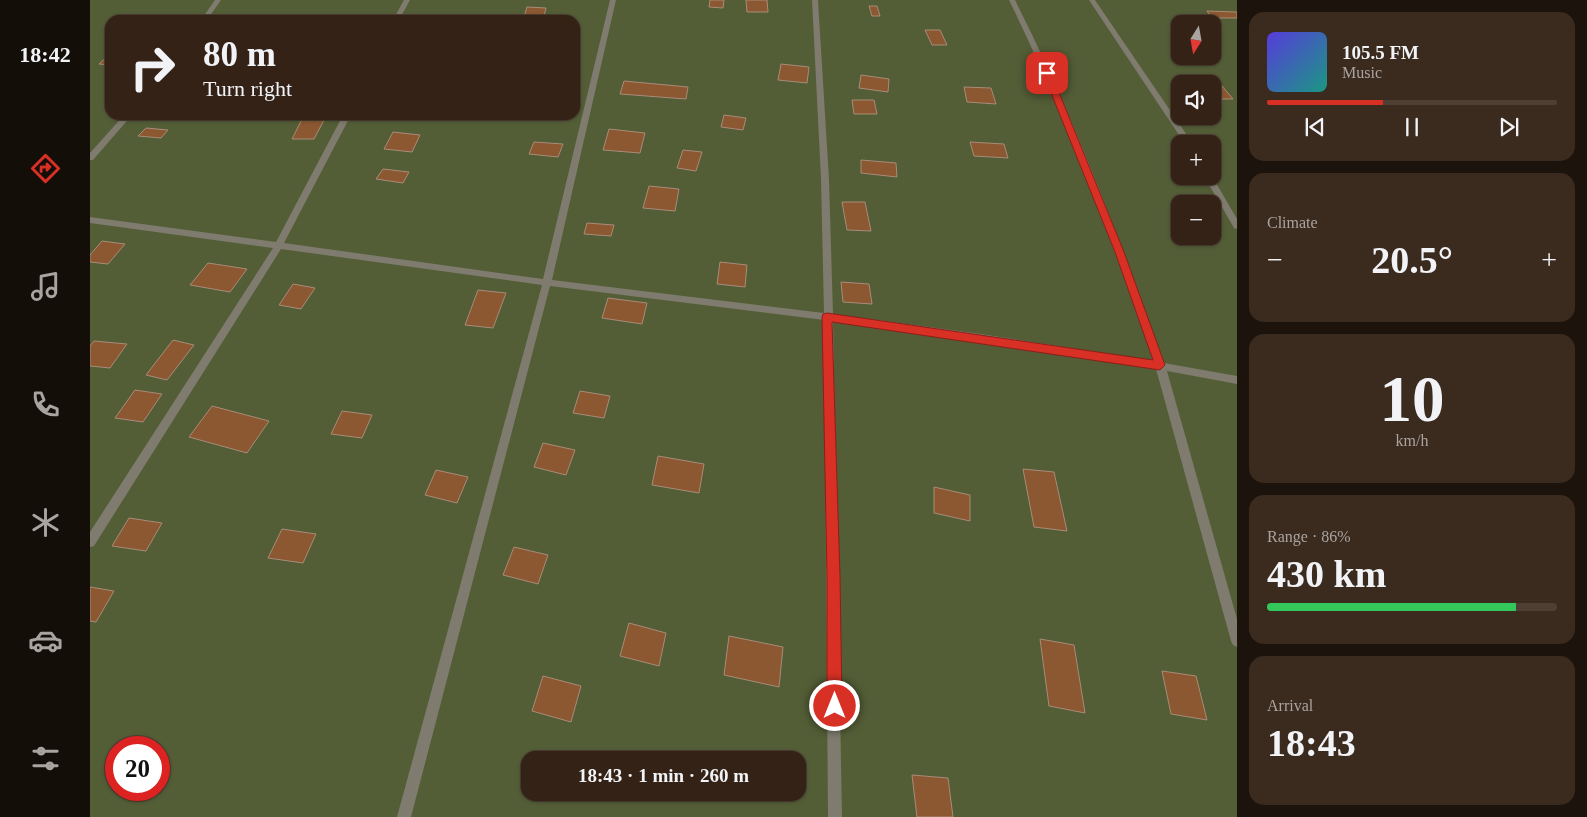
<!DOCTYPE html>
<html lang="en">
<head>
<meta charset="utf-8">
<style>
	body { margin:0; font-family:Georgia,serif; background:#3b2a1e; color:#f1f3f6; height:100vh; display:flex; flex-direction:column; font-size:19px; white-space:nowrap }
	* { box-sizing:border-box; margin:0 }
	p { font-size:16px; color:#a9a4a0 }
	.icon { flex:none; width:28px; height:28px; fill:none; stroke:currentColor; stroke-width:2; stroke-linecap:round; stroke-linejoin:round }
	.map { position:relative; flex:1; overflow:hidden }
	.panel { display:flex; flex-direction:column; gap:12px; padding:12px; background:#1c130c; width:350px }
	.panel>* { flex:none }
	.guide { position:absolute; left:15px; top:15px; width:475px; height:105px; border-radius:15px; box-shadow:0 1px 4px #0004,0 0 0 1px #4e3f34; background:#332215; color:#f1f3f6; overflow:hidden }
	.needle { width:32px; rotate:191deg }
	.tools { position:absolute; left:1081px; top:15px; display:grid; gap:10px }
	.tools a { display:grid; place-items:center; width:50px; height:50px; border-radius:10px; background:#332215; box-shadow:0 1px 4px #0004,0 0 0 1px #4e3f34; font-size:25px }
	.speed { position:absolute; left:15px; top:736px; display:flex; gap:10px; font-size:25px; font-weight:700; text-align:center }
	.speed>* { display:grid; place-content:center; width:65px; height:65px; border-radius:50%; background:#332215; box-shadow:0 1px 4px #0004,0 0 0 1px #4e3f34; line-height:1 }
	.speed .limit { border:8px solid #d22; background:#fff; color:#111 }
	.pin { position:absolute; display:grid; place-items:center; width:42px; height:42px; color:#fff; margin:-21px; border-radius:10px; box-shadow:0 2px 8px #0006 }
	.me { position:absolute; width:55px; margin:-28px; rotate:0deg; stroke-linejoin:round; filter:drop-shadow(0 0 4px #0008) }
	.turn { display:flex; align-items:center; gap:18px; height:105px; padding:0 15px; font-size:22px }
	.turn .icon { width:65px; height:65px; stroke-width:2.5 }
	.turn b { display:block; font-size:35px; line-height:42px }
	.big { font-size:38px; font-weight:700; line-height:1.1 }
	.panel .widget { flex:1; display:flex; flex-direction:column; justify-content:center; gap:8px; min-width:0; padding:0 18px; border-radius:15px; background:#3b2a1e }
	.panel .dial { align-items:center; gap:0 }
	.dial b { font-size:65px; line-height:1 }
	.song { display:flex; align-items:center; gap:15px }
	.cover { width:60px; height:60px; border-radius:8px; background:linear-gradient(135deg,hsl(250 70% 55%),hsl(170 70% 35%)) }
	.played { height:5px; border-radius:2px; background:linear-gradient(90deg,#d93025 40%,#4e3f34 40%) }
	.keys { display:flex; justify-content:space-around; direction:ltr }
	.heat { display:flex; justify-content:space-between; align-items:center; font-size:28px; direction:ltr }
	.charge { height:8px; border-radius:4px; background:linear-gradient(90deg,#34c759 86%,#4e3f34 0) }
	.trip { position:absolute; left:431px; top:751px; width:285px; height:50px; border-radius:15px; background:#332215; box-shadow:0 1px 4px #0004,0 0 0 1px #4e3f34; font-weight:700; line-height:50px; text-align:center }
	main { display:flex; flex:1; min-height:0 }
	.menu { display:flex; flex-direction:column; width:90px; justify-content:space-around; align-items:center; background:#140e08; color:#a9a4a0 }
	.menu .icon { width:35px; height:35px }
	.menu .selected { color:#d93025 }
	.menu b { font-size:22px; color:#f1f3f6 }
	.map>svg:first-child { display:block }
</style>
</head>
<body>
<main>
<nav class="menu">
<b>18:42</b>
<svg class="icon selected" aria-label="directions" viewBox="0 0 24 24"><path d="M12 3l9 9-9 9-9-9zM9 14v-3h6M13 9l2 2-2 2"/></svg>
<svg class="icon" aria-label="music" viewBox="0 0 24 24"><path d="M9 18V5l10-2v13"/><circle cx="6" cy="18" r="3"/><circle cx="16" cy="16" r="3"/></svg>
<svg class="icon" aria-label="phone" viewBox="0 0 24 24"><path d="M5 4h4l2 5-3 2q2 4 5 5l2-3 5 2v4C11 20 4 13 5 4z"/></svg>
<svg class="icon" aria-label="climate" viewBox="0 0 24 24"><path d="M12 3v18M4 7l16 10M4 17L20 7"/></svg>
<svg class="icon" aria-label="car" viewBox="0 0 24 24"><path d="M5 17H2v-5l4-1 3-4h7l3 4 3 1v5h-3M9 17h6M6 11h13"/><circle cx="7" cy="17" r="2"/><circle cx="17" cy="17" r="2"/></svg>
<svg class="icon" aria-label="filters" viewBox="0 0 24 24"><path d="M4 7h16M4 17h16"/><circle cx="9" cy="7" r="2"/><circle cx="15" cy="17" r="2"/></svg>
</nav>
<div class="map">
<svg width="1147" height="817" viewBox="0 0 1147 817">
	<rect width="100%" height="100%" fill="#442d1c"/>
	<path fill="#535d36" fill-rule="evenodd" d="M 0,0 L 1147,0 L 1147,817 L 0,817 ZM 20,20 L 485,20 L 485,115 L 20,115 ZM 1090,24 L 1122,24 L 1122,56 L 1090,56 ZM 1090,84 L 1122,84 L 1122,116 L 1090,116 ZM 1090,144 L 1122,144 L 1122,176 L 1090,176 ZM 1090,204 L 1122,204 L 1122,236 L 1090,236 ZM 26,748 L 69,748 L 69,790 L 26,790 ZM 440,760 L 708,760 L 708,792 L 440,792 Z"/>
	<path fill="#8b5831" stroke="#a88c79" d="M 620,0 L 634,0 L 633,8 L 619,7 Z
		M 656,0 L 677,0 L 678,12 L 657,12 Z
		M 779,6 L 787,6 L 790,16 L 782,16 Z
		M 437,7 L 456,8 L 453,20 L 433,20 Z
		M 1117,11 L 1147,12 L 1147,18 L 1122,18 Z
		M 835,30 L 850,30 L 857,45 L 842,45 Z
		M 20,54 L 20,65 L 9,64 Z
		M 691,64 L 719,67 L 717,83 L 688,80 Z
		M 771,75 L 799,79 L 798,92 L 769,88 Z
		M 534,81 L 598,87 L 596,99 L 530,94 Z
		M 1122,86 L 1132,86 L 1143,99 L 1122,99 Z
		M 874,87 L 901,88 L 906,104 L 877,102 Z
		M 762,100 L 784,100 L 787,114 L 764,114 Z
		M 634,115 L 656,118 L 653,130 L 631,127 Z
		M 212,119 L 234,120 L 224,139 L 202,139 Z
		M 56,128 L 78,130 L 71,138 L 48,136 Z
		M 519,129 L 555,133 L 550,153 L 513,150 Z
		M 303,132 L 330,135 L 322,152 L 294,149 Z
		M 444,142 L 473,144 L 468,157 L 439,154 Z
		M 880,142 L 914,144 L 918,158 L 884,156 Z
		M 593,150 L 612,152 L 606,171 L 587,168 Z
		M 771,160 L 806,163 L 807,177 L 771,173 Z
		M 293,169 L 319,172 L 313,183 L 286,179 Z
		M 559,186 L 589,189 L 585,211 L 553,208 Z
		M 752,202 L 775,202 L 781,231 L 757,230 Z
		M 497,223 L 524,225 L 521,236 L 494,234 Z
		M 12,241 L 35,244 L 18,264 L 0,262 L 0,255 Z
		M 630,262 L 657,265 L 655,287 L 627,284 Z
		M 118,263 L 157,269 L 140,292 L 100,285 Z
		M 751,282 L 779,284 L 782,304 L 753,302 Z
		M 203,284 L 225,288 L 211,309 L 189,305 Z
		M 388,290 L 416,293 L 403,328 L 375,325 Z
		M 518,298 L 557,303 L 552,324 L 512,318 Z
		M 83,340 L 104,345 L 77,380 L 56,375 Z
		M 4,341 L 37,344 L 20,368 L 0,366 L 0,346 Z
		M 45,390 L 72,394 L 53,422 L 25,418 Z
		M 490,391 L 520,396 L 514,418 L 483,413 Z
		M 122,406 L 179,421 L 157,453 L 99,437 Z
		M 252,411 L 282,415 L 272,438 L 241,434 Z
		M 453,443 L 485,450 L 476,475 L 444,467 Z
		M 568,456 L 614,464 L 609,493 L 562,485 Z
		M 933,469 L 964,472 L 977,531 L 944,527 Z
		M 346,470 L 378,477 L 367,503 L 335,495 Z
		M 844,487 L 880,495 L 880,521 L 844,513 Z
		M 39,518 L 72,523 L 56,551 L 22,546 Z
		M 192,529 L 226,534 L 213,563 L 178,558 Z
		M 424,547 L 458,555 L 448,584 L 413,575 Z
		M 0,587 L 24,591 L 6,622 L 0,621 Z
		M 539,623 L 576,633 L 569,666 L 530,656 Z
		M 639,636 L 693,647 L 689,687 L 634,675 Z
		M 950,639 L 984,645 L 995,713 L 959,706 Z
		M 1072,671 L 1106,676 L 1117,720 L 1081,714 Z
		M 453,676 L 491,686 L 481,722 L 442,711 Z
		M 822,775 L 858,778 L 863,817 L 827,817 Z"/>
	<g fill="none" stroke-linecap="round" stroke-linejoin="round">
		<path fill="#7f7b6e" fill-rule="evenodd" d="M 125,0 L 131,0 L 117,20 L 111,20 Z
			M 314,0 L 320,0 L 309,20 L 303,20 Z
			M 520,0 L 526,0 L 462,280 L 734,313 L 731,179 L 722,0 L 728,0 L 739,179 L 743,314 L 891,334 L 1064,361 C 1021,239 976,116 919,0 L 925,0 C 984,117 1030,240 1074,363 L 1147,376 L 1147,384 L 1077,371 L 1147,619 L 1147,647 L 1143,645 L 1141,641 L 1066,369 L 891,342 L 743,321 L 752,817 L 738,817 L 734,320 L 460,286 L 321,817 L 307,817 L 452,285 L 191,249 L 4,546 L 0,547 L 0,532 L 183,248 L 0,223 L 0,217 L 186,242 L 253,115 L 261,115 L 194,243 L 453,279 Z
			M 34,115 L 42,115 L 3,160 L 0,160 L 0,153 Z"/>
		<path fill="#7f7b6e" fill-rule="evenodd" d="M 999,0 L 1005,0 L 1103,144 L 1095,144 Z
			M 1114,176 L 1122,176 L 1147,219 L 1147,229 L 1144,228 Z"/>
	</g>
	<path fill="#d93025" stroke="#8d1f18" d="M 957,71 L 961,73 L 1034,252 L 1075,365 L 1070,370 L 742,322 L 750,576 L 752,706 L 750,711 L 745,713 L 739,711 L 737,706 L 737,576 L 732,317 L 733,314 L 737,313 L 1063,360 L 1025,252 L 953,73 Z"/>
</svg>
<div class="tools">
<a><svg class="needle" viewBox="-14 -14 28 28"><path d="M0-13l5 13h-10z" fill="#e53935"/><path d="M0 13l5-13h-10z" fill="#a9a4a0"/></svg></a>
<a><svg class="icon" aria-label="sound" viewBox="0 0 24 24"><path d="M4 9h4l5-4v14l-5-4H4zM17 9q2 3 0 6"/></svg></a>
<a>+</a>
<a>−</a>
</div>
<div class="speed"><div class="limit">20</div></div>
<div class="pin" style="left:957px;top:73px;background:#d93025"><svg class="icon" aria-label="arrive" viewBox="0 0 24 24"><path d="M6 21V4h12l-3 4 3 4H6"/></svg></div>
<svg class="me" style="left:745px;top:706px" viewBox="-20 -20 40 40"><circle r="17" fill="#d93025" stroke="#fff" stroke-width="3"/><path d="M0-11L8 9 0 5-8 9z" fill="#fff"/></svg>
<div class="trip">18:43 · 1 min · 260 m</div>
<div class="guide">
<div class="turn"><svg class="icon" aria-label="right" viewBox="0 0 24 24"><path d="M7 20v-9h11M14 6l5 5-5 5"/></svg><div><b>80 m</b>Turn right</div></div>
</div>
</div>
<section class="panel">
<div class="widget">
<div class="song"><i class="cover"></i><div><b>105.5 FM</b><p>Music</p></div></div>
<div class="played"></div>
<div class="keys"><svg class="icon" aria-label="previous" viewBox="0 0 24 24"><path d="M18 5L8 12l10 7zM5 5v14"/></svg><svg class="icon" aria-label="pause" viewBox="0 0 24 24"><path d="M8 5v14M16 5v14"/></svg><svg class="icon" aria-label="next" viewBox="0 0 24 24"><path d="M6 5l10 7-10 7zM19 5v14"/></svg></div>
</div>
<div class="widget"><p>Climate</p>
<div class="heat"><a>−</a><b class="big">20.5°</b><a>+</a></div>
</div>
<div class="widget dial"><b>10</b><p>km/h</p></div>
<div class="widget"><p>Range · 86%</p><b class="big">430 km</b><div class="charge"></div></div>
<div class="widget"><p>Arrival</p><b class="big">18:43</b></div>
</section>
</main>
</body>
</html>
